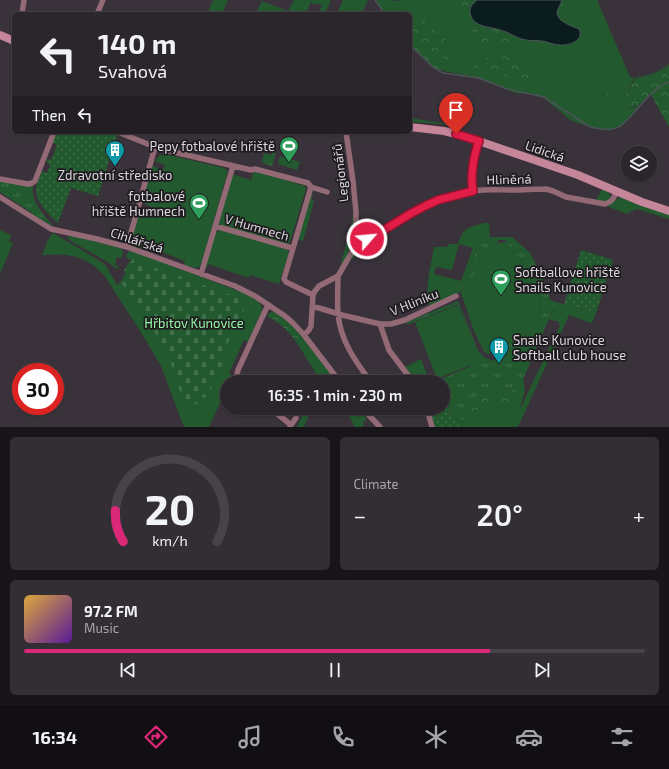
<!DOCTYPE html>
<html lang="en">
<head>
<meta charset="utf-8">
<style>
	body { margin:0; font-family:"Exo 2",sans-serif; background:#332e34; color:#f1f3f6; height:100vh; display:flex; flex-direction:column; font-size:15px; white-space:nowrap }
	* { box-sizing:border-box; margin:0 }
	p { font-size:13px; color:#a6a5a9 }
	.icon { flex:none; width:22px; height:22px; fill:none; stroke:currentColor; stroke-width:2; stroke-linecap:round; stroke-linejoin:round }
	.map { position:relative; height:427px; overflow:hidden }
	.sheet { display:flex; flex-direction:column; gap:10px; padding:10px; background:#181518; flex:1 }
	.sheet>* { flex:none }
	.top-card { position:absolute; left:12px; top:12px; width:400px; height:122px; border-radius:6px; box-shadow:0 1px 3px #0004,0 0 0 1px #474348; background:#2b262c; color:#f1f3f6; overflow:hidden }
	.tools { position:absolute; left:621px; top:146px; display:grid; gap:8px }
	.tools a { display:grid; place-items:center; width:36px; height:36px; border-radius:50%; background:#2b262c; box-shadow:0 1px 3px #0004,0 0 0 1px #474348; font-size:20px }
	.speed { position:absolute; left:12px; top:363px; display:flex; gap:8px; font-size:20px; font-weight:700; text-align:center }
	.speed>* { display:grid; place-content:center; width:52px; height:52px; border-radius:50%; background:#2b262c; box-shadow:0 1px 3px #0004,0 0 0 1px #474348; line-height:1 }
	.speed .limit { border:6px solid #d22; background:#fff; color:#111 }
	.pin { position:absolute; display:grid; place-items:center; width:34px; height:34px; color:#fff; margin:-41px -17px; border-radius:50% 50% 50% 0; rotate:-45deg; box-shadow:0 0 4px #0007 }
	.pin .icon { rotate:45deg }
	.me { position:absolute; width:44px; margin:-22px; rotate:63deg; stroke-linejoin:round; filter:drop-shadow(0 0 3px #0008) }
	.turn { display:flex; align-items:center; gap:14px; height:84px; padding:0 20px; font-size:18px }
	.turn .icon { width:52px; height:52px; stroke-width:2.5 }
	.turn b { display:block; font-size:28px; line-height:34px }
	.then { display:flex; align-items:center; height:38px; padding:0 20px; background:#0003; gap:8px; font-size:15px }
	.big { font-size:30px; font-weight:600; line-height:1.1 }
	.sheet .card { flex:1; display:flex; flex-direction:column; justify-content:center; gap:6px; min-width:0; padding:0 14px; border-radius:6px; background:#332e34 }
	.sheet .dial { align-items:center; gap:0 }
	.dial svg { height:104px; overflow:visible; fill:none; stroke:#474348; stroke-width:7; stroke-linecap:round; text-anchor:middle }
	.dial text { fill:#f1f3f6; stroke:none }
	.song { display:flex; align-items:center; gap:12px }
	.cover { width:48px; height:48px; border-radius:6px; background:linear-gradient(135deg,hsl(40 70% 55%),hsl(270 70% 35%)) }
	.played { height:4px; border-radius:2px; background:linear-gradient(90deg,#db2777 75%,#474348 75%) }
	.keys { display:flex; justify-content:space-around; direction:ltr }
	.heat { display:flex; justify-content:space-between; align-items:center; font-size:22px; direction:ltr }
	.sheet .tiles { flex:1; display:grid; gap:10px; grid-template-columns:1fr 1fr }
	.card:last-child { grid-column:span 2 }
	.trip { position:absolute; left:220px; top:375px; width:230px; height:40px; border-radius:20px; background:#2b262c; box-shadow:0 1px 3px #0004,0 0 0 1px #474348; font-weight:600; line-height:40px; text-align:center }
	.menu { display:flex; height:64px; justify-content:space-around; align-items:center; background:#110f12; color:#a6a5a9 }
	.menu .icon { width:28px; height:28px }
	.menu .selected { color:#db2777 }
	.menu b { font-size:18px; color:#f1f3f6 }
	.map>svg:first-child { display:block }
</style>
</head>
<body>
<div class="map">
<svg width="669" height="427" viewBox="0 0 669 427">
	<defs>
		<pattern id="forest-crowns" width="20" height="18" patternUnits="userSpaceOnUse"><rect width="20" height="18" fill="#23592e"/><path d="M2 6a3 3 0 1 1 6 0M12 15a3 3 0 1 1 6 0" fill="none" stroke="#42704c"/></pattern>
		<pattern id="cemetery-stones" width="16" height="16" patternUnits="userSpaceOnUse"><rect width="16" height="16" fill="#23592e"/><path d="M2 7V4a2 2 0 0 1 4 0v3zM10 15v-3a2 2 0 0 1 4 0v3z" fill="#42704c"/></pattern>
		<pattern id="park-tufts" width="24" height="20" patternUnits="userSpaceOnUse"><rect width="24" height="20" fill="#23592e"/><path d="M3 7l-1-3M5 7V3M7 7l1-3M15 17l-1-3M17 17v-4M19 17l1-3" fill="none" stroke="#42704c"/></pattern>
		<pattern id="garden-dots" width="8" height="8" patternUnits="userSpaceOnUse"><rect width="8" height="8" fill="#23592e"/><path d="M2 2h.1M6 6h.1" fill="none" stroke="#42704c" stroke-width="1.8" stroke-linecap="round"/></pattern>
	</defs>
	<rect width="100%" height="100%" fill="#39323a"/>
	<path fill="#23592e" fill-rule="evenodd" d="M 213,0 L 228,0 L 222,14 L 207,14 Z
		M 294,0 L 331,0 L 325,14 L 318,14 L 322,5 L 317,3 L 316,5 L 311,2 L 306,14 L 256,14 L 262,1 L 288,11 Z
		M 343,0 L 368,0 L 362,14 L 337,14 Z
		M 375,0 L 392,0 L 393,1 L 403,0 L 477,0 L 471,7 L 471,17 L 474,21 L 482,26 L 502,30 L 516,37 L 526,40 L 541,41 L 551,43 L 556,45 L 566,45 L 569,44 L 581,36 L 581,33 L 579,29 C 572,26 557,22 557,12 C 558,8 561,4 562,0 L 597,0 L 630,77 L 636,78 L 637,77 C 650,75 658,73 669,64 L 669,66 L 653,76 L 635,78 L 622,100 L 626,107 L 633,108 L 641,104 L 624,123 L 620,127 L 613,129 L 600,129 L 577,123 L 569,119 L 544,98 L 531,94 L 515,93 L 480,78 L 444,71 L 433,67 L 410,45 L 410,14 L 385,14 Z
		M 410,118 L 455,125 L 454,127 L 442,124 L 410,122 Z
		M 165,154 L 224,168 L 227,171 L 227,174 L 202,262 L 199,267 L 196,268 L 184,265 L 185,261 L 143,245 L 141,249 L 131,245 L 130,242 L 137,214 L 145,210 L 152,210 L 153,207 C 146,205 143,204 143,196 L 152,166 L 158,168 L 156,177 L 158,168 L 164,169 L 165,165 L 155,161 L 159,156 Z
		M 280,156 L 300,162 L 297,170 L 278,164 Z
		M 254,170 L 305,186 L 306,189 L 290,242 L 287,244 L 220,225 L 218,223 L 232,174 L 251,180 Z
		M 602,189 C 606,191 610,192 611,197 L 605,202 L 596,201 Z
		M 311,194 L 313,194 L 312,200 L 314,201 L 303,241 L 297,239 Z
		M 622,197 L 669,214 L 669,219 L 637,209 L 629,212 L 627,214 L 607,206 C 613,203 616,199 622,197 Z
		M 353,214 C 354,237 353,244 343,264 L 341,263 L 351,226 Z
		M 484,223 L 489,223 L 490,237 L 482,237 L 477,247 L 462,291 L 430,306 C 423,294 432,261 434,247 L 447,247 L 448,244 L 458,244 C 464,227 467,228 484,223 ZM 459,244 L 473,248 L 461,281 L 434,274 L 436,267 L 452,270 Z
		M 0,230 L 11,235 L 9,241 L 13,243 L 0,274 Z
		M 219,230 L 221,230 L 287,249 L 289,253 L 279,284 L 250,275 L 249,278 L 208,264 L 207,268 L 206,267 L 206,265 C 208,256 211,237 219,230 Z
		M 53,233 L 105,264 L 117,285 L 121,282 L 126,272 L 124,271 L 129,262 L 130,262 L 131,261 L 127,258 L 126,255 L 129,251 L 132,251 L 244,293 C 251,297 262,300 262,310 L 248,342 L 244,340 L 229,373 L 233,376 L 229,382 L 227,382 L 227,388 L 209,427 L 184,427 L 161,366 L 142,334 L 104,275 C 86,255 67,253 42,255 L 48,240 Z
		M 70,235 L 121,248 L 123,252 L 122,258 L 117,257 L 115,265 L 119,267 L 119,268 L 117,269 L 106,261 L 69,240 L 68,237 Z
		M 365,242 L 375,253 L 373,259 L 357,253 L 353,259 L 351,258 L 356,248 Z
		M 506,242 L 517,255 L 539,283 L 540,321 L 539,327 C 534,328 530,332 526,335 C 515,343 501,350 488,354 L 484,352 L 474,331 L 461,293 C 471,275 484,258 498,243 Z
		M 556,302 L 596,313 L 592,323 L 591,323 L 569,315 L 518,427 L 465,427 L 452,414 L 494,393 L 508,388 L 518,391 L 523,378 L 525,391 L 519,411 L 560,326 L 558,321 L 554,321 L 549,319 Z
		M 458,305 L 481,361 L 437,379 L 415,322 Z
		M 306,341 L 338,382 L 316,382 L 318,377 L 299,346 Z
		M 421,359 L 428,377 L 439,380 L 440,382 L 417,382 L 405,367 Z
		M 306,408 L 312,408 L 304,427 L 297,427 Z
		M 342,408 L 359,408 L 367,419 L 364,421 L 363,427 L 355,427 L 349,416 Z"/>
	<path fill="url(#forest-crowns)" d="M 462,0 L 477,0 L 473,4 L 482,26 L 502,30 L 520,39 L 512,43 L 509,44 L 511,47 L 509,49 L 504,46 L 505,48 L 501,50 L 496,46 L 489,49 C 485,46 480,41 478,37 L 475,37 L 472,31 L 472,29 L 469,24 L 469,23 L 473,21 L 471,19 C 461,19 461,8 462,0 Z
		M 561,2 C 570,10 568,22 582,27 C 584,32 586,36 582,40 L 577,41 L 580,38 L 579,29 L 576,28 L 574,25 C 568,24 568,21 565,16 C 563,13 560,11 559,8 Z
		M 423,10 L 425,16 L 426,25 L 431,29 L 441,33 L 445,39 L 444,49 L 449,54 L 452,54 L 456,63 L 454,64 L 451,64 L 448,60 L 426,49 L 414,33 L 410,29 L 410,19 L 413,24 L 416,24 L 418,14 Z
		M 410,45 C 418,48 425,53 431,59 L 435,59 L 439,61 L 440,64 L 458,71 L 473,73 L 476,74 L 476,77 L 473,76 L 445,71 L 433,67 Z
		M 507,51 L 511,53 L 512,58 L 514,56 L 518,55 L 523,59 L 524,66 L 521,69 L 515,71 L 519,73 L 527,72 L 530,77 L 529,79 C 525,82 522,82 517,81 C 512,81 509,78 505,76 C 493,71 478,71 468,63 L 471,59 L 475,58 L 483,60 C 496,54 493,54 504,63 L 501,54 Z
		M 669,66 L 669,127 L 650,93 C 643,103 638,108 625,107 L 622,104 L 622,100 L 636,78 L 653,76 Z
		M 607,80 L 609,80 L 609,83 L 612,105 L 614,111 L 612,114 L 610,114 L 608,110 L 608,100 L 606,86 Z
		M 272,312 C 285,315 297,332 306,341 L 299,346 C 291,334 280,322 267,316 L 269,313 Z
		M 545,326 L 518,391 L 507,408 L 503,410 L 501,409 C 498,400 501,401 507,395 Z
		M 494,393 L 496,396 L 496,398 L 482,404 L 482,407 L 473,413 L 466,412 L 463,414 L 463,417 L 465,420 L 469,427 L 465,427 L 451,413 Z"/>
	<path fill="url(#cemetery-stones)" d="M 133,259 L 152,267 L 192,280 L 192,281 L 241,299 L 240,302 L 244,304 L 241,309 L 244,310 L 235,331 L 233,330 L 226,348 L 228,350 L 219,371 L 218,370 L 210,391 L 211,392 L 208,399 L 201,396 L 198,405 L 182,398 L 167,351 L 121,282 L 126,272 L 124,271 L 129,262 L 131,262 Z"/>
	<path fill="url(#park-tufts)" d="M 272,152 L 276,153 L 272,166 L 262,163 L 264,153 L 271,155 Z
		M 0,181 L 29,186 L 33,185 C 30,201 44,215 54,227 L 32,215 L 32,213 L 0,192 Z
		M 482,237 L 512,237 L 528,251 L 532,256 L 549,293 L 550,300 L 556,302 L 518,391 L 508,388 L 494,393 L 452,414 L 443,390 L 443,382 L 440,382 L 439,380 L 469,367 L 469,366 L 481,361 L 458,304 L 409,324 L 405,323 L 458,301 L 479,352 L 483,355 L 482,356 L 493,361 L 501,358 L 497,350 C 506,346 515,342 523,337 C 529,334 533,328 539,327 L 540,321 L 539,283 L 517,255 L 506,242 L 506,240 L 498,240 L 498,242 L 487,256 L 462,291 L 477,247 Z"/>
	<path fill="url(#garden-dots)" d="M 57,132 L 110,132 L 117,135 L 98,196 L 71,188 L 58,223 C 50,216 35,201 36,189 C 37,183 40,176 42,171 L 47,173 L 50,165 L 47,162 L 46,159 L 51,160 L 57,145 L 52,142 Z
		M 581,250 L 613,260 L 596,313 L 564,304 Z
		M 443,390 L 451,413 L 465,427 L 435,427 L 431,418 L 431,408 L 443,408 Z"/>
	<path fill="#0b1c1f" stroke="#4a5458" d="M 477,0 L 562,0 C 561,4 558,8 557,12 C 557,22 572,26 579,29 C 585,40 569,46 560,45 C 554,45 548,42 542,41 C 537,40 531,41 526,40 C 518,39 511,33 503,31 C 492,26 473,29 470,13 C 469,7 473,4 477,0 Z"/>
	<g fill="none" stroke-linecap="round" stroke-linejoin="round">
		<path stroke="#4a5458" stroke-width="1.5" d="M 375,0 L 385,14
			M 410,45 L 433,67 L 443,73 L 479,78 L 507,89 L 544,97 L 590,127 C 597,128 605,131 612,129 C 621,128 626,121 632,115 C 643,103 654,87 669,82"/>
		<path stroke="#926975" stroke-width="5.5" d="M 22,14 L 24,0
			M 97,14 L 103,0
			M 118,132 L 155,147 L 165,150 L 251,170 L 255,169 L 308,183 L 311,187 L 327,192
			M 0,179 L 28,184 L 32,183 L 35,181 L 54,132
			M 311,187 L 284,279 L 286,282 L 313,295
			M 473,191 C 470,176 474,155 479,141
			M 0,197 L 51,229 L 97,239 L 127,247 L 235,286 L 255,296 L 285,316 L 293,323 L 304,335 L 340,382
			M 215,226 L 292,248
			M 356,238 C 376,242 398,220 415,211 C 433,201 452,194 473,191 C 486,189 499,190 512,190 C 523,190 535,189 546,189 L 553,191 L 566,197 L 605,204 C 612,202 614,198 617,191
			M 127,247 L 155,147
			M 201,274 L 233,166
			M 338,276 C 338,288 337,301 338,313 C 340,340 355,361 371,382
			M 313,307 L 319,308 L 342,315 L 380,324 L 391,324 L 405,320 L 456,296
			M 380,324 L 389,350 L 413,382
			M 304,335 L 309,330 L 311,326 L 313,295 L 315,291 L 319,286 L 338,276 L 352,252 L 356,238 L 356,212 L 353,181 L 346,132
			M 239,382 L 237,375 L 238,370 L 266,309 L 269,305
			M 270,408 L 291,425 L 290,427
			M 362,408 L 380,427
			M 429,408 L 429,416 L 432,427
			M 291,425 L 296,418"/>
		<path stroke="#c58699" stroke-width="8" d="M 0,35 L 14,41
			M 410,127 L 444,131 L 464,136 L 578,175 L 642,202 L 669,211"/>
	</g>
	<g fill="none" stroke-linecap="round" stroke-linejoin="round">
		<g stroke="#92132f" stroke-width="10">
			<path id="route" d="M 367,239 L 379,233 L 410,214 L 425,206 L 438,200 L 473,191 C 470,177 474,154 479,141 L 456,134"/>
		</g>
		<use href="#route" stroke="#e11d48" stroke-width="7"/>
	</g>
	<defs>
		<g id="stadium-pin" transform="scale(1)"><path d="M0 17L-7.5 6A9.5 9.5 0 1 1 7.5 6Z" fill="#2e9e5b" stroke="#1e1b1f"/><path d="M0-5a6.5 5 0 1 0 0 10a6.5 5 0 1 0 0-10ZM-3.5-1.8h7v3.6h-7Z" fill="#fff"/></g>
		<g id="building-pin" transform="scale(1)"><path d="M0 17L-7.5 6A9.5 9.5 0 1 1 7.5 6Z" fill="#0f9aa8" stroke="#1e1b1f"/><path d="M-4-6H4V6H1V3H-1V6H-4ZM-2.5-4.3h1.7v1.8h-1.7ZM.8-4.3h1.7v1.8H.8ZM-2.5-1h1.7V.8h-1.7ZM.8-1h1.7V.8H.8Z" fill="#fff"/></g>
	</defs>
	<g fill-rule="evenodd">
		<use href="#stadium-pin" x="289" y="146"/>
		<use href="#building-pin" x="115" y="150"/>
		<use href="#stadium-pin" x="199" y="203"/>
		<use href="#stadium-pin" x="501" y="279"/>
		<use href="#building-pin" x="499" y="347"/>
	</g>
	<g text-anchor="middle" dominant-baseline="central" stroke-width="3.5" stroke-linejoin="round" paint-order="stroke">
		<g font-size="13" fill="#dcd7dd" stroke="#1e1b1f" text-anchor="end">
			<text x="275" y="146">Pepy fotbalové hřiště</text>
			<text x="115" y="175" text-anchor="middle">Zdravotní středisko</text>
			<text x="185" y="196">fotbalové<tspan x="185" dy="15">hřiště Humnech</tspan></text>
			<text x="515" y="272" text-anchor="start">Softballove hřiště<tspan x="515" dy="15">Snails Kunovice</tspan></text>
			<text x="513" y="340" text-anchor="start">Snails Kunovice<tspan x="513" dy="15">Softball club house</tspan></text>
		</g>
		<g font-size="13" fill="#dcd7dd" stroke="#1e1b1f">
			<text transform="translate(545 151) rotate(19)">Lidická</text>
			<text transform="translate(340 173) rotate(-97)">Legionářů</text>
			<text transform="translate(509 179) rotate(-1)">Hliněná</text>
			<text transform="translate(257 227) rotate(16)">V Humnech</text>
			<text transform="translate(137 240) rotate(18)">Cihlářská</text>
			<text transform="translate(414 302) rotate(-22)">V Hliníku</text>
		</g>
		<g font-size="13" fill="#95f8a4" stroke="#1e1b1f">
			<text x="194" y="323">Hřbitov Kunovice</text>
		</g>
	</g>
</svg>
<div class="tools">
<a><svg class="icon" aria-label="layers" viewBox="0 0 24 24"><path d="M12 4l9 5-9 5-9-5zM3 14l9 5 9-5"/></svg></a>
</div>
<div class="speed"><div class="limit">30</div></div>
<div class="pin" style="left:456px;top:134px;background:#d93025"><svg class="icon" aria-label="arrive" viewBox="0 0 24 24"><path d="M6 21V4h12l-3 4 3 4H6"/></svg></div>
<svg class="me" style="left:367px;top:239px" viewBox="-20 -20 40 40"><circle r="17" fill="#e11d48" stroke="#fff" stroke-width="3"/><path d="M0-11L8 9 0 5-8 9z" fill="#fff"/></svg>
<div class="trip">16:35 · 1 min · 230 m</div>
<div class="top-card">
<div class="turn"><svg class="icon" aria-label="left" viewBox="0 0 24 24"><path d="M17 20v-9H6M10 6l-5 5 5 5"/></svg><div><b>140 m</b>Svahová</div></div>
<div class="then">Then<svg class="icon" aria-label="left" viewBox="0 0 24 24"><path d="M17 20v-9H6M10 6l-5 5 5 5"/></svg></div>
</div>
</div>
<section class="sheet">
<div class="tiles">
<div class="card dial"><svg viewBox="0 0 100 80">
<path d="M14 69A42 42 0 1 1 86 69"/>
<path d="M14 69A42 42 0 0 1 8 45" stroke="#db2777"/>
<text x="50" y="56" font-size="32" font-weight="700">20</text>
<text x="50" y="72" font-size="11">km/h</text>
</svg></div>
<div class="card"><p>Climate</p>
<div class="heat"><a>−</a><b class="big">20°</b><a>+</a></div>
</div>
<div class="card">
<div class="song"><i class="cover"></i><div><b>97.2 FM</b><p>Music</p></div></div>
<div class="played"></div>
<div class="keys"><svg class="icon" aria-label="previous" viewBox="0 0 24 24"><path d="M18 5L8 12l10 7zM5 5v14"/></svg><svg class="icon" aria-label="pause" viewBox="0 0 24 24"><path d="M8 5v14M16 5v14"/></svg><svg class="icon" aria-label="next" viewBox="0 0 24 24"><path d="M6 5l10 7-10 7zM19 5v14"/></svg></div>
</div>
</div>
</section>
<nav class="menu">
<b>16:34</b>
<svg class="icon selected" aria-label="directions" viewBox="0 0 24 24"><path d="M12 3l9 9-9 9-9-9zM9 14v-3h6M13 9l2 2-2 2"/></svg>
<svg class="icon" aria-label="music" viewBox="0 0 24 24"><path d="M9 18V5l10-2v13"/><circle cx="6" cy="18" r="3"/><circle cx="16" cy="16" r="3"/></svg>
<svg class="icon" aria-label="phone" viewBox="0 0 24 24"><path d="M5 4h4l2 5-3 2q2 4 5 5l2-3 5 2v4C11 20 4 13 5 4z"/></svg>
<svg class="icon" aria-label="climate" viewBox="0 0 24 24"><path d="M12 3v18M4 7l16 10M4 17L20 7"/></svg>
<svg class="icon" aria-label="car" viewBox="0 0 24 24"><path d="M5 17H2v-5l4-1 3-4h7l3 4 3 1v5h-3M9 17h6M6 11h13"/><circle cx="7" cy="17" r="2"/><circle cx="17" cy="17" r="2"/></svg>
<svg class="icon" aria-label="filters" viewBox="0 0 24 24"><path d="M4 7h16M4 17h16"/><circle cx="9" cy="7" r="2"/><circle cx="15" cy="17" r="2"/></svg>
</nav>
</body>
</html>
